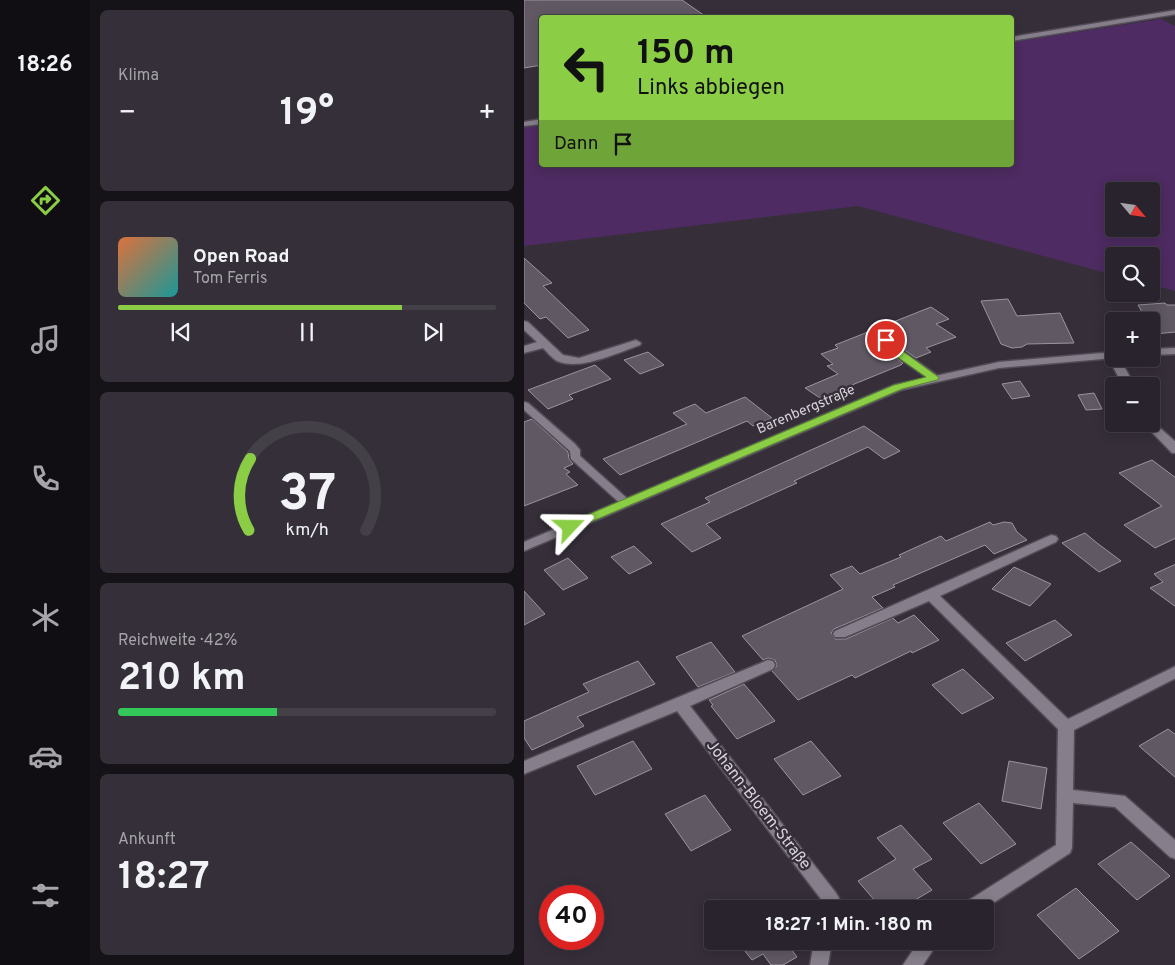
<!DOCTYPE html>
<html lang="de">
<head>
<meta charset="utf-8">
<style>
	body { margin:0; font-family:Overpass,sans-serif; background:#342f38; color:#f1f3f6; height:100vh; display:flex; flex-direction:column; font-size:19px; white-space:nowrap }
	* { box-sizing:border-box; margin:0 }
	p { font-size:16px; color:#a5a4a9 }
	.icon { flex:none; width:28px; height:28px; fill:none; stroke:currentColor; stroke-width:2; stroke-linecap:round; stroke-linejoin:round }
	.map { position:relative; flex:1; overflow:hidden }
	.details { display:flex; flex-direction:column; gap:10px; padding:10px; background:#161318; width:434px }
	.details>* { flex:none }
	.banner { position:absolute; left:15px; top:15px; width:475px; height:152px; border-radius:5px; box-shadow:0 2px 12px #0003,0 0 0 1px #444048; background:#8bce46; color:#111; overflow:hidden }
	.needle { width:32px; rotate:119deg }
	.fabs { position:absolute; left:581px; top:182px; display:grid; gap:10px }
	.fabs a { display:grid; place-items:center; width:55px; height:55px; border-radius:5px; background:#28232c; box-shadow:0 2px 12px #0003,0 0 0 1px #444048; font-size:25px }
	.speed { position:absolute; left:15px; top:885px; display:flex; gap:10px; font-size:25px; font-weight:700; text-align:center }
	.speed>* { display:grid; place-content:center; width:65px; height:65px; border-radius:50%; background:#28232c; box-shadow:0 2px 12px #0003,0 0 0 1px #444048; line-height:1 }
	.speed .limit { border:8px solid #d22; background:#fff; color:#111 }
	.pin { position:absolute; display:grid; place-items:center; width:42px; height:42px; color:#fff; margin:-21px; border:2px solid #fff; border-radius:50%; box-shadow:0 1px 5px #0007 }
	.me { position:absolute; width:55px; margin:-28px; rotate:67deg; stroke-linejoin:round; filter:drop-shadow(0 0 4px #0008) }
	.turn { display:flex; align-items:center; gap:18px; height:105px; padding:0 15px; font-size:22px }
	.turn .icon { width:65px; height:65px; stroke-width:2.5 }
	.turn b { display:block; font-size:35px; line-height:42px }
	.then { display:flex; align-items:center; height:48px; padding:0 15px; background:#0003; gap:10px; font-size:19px }
	.big { font-size:38px; font-weight:700; line-height:1.1 }
	.details .tile { flex:1; display:flex; flex-direction:column; justify-content:center; gap:8px; min-width:0; padding:0 18px; border-radius:8px; background:#342f38 }
	.details .dial { align-items:center; gap:0 }
	.dial svg { height:130px; overflow:visible; fill:none; stroke:#444048; stroke-width:7; stroke-linecap:round; text-anchor:middle }
	.dial text { fill:#f1f3f6; stroke:none }
	.song { display:flex; align-items:center; gap:15px }
	.cover { width:60px; height:60px; border-radius:8px; background:linear-gradient(135deg,hsl(20 70% 55%),hsl(180 70% 35%)) }
	.played { height:5px; border-radius:2px; background:linear-gradient(90deg,#8bce46 75%,#444048 75%) }
	.keys { display:flex; justify-content:space-around; direction:ltr }
	.heat { display:flex; justify-content:space-between; align-items:center; font-size:28px; direction:ltr }
	.charge { height:8px; border-radius:4px; background:linear-gradient(90deg,#34c759 42%,#444048 0) }
	.trip { position:absolute; left:180px; top:900px; width:290px; height:50px; border-radius:5px; background:#28232c; box-shadow:0 2px 12px #0003,0 0 0 1px #444048; font-weight:700; line-height:50px; text-align:center }
	main { display:flex; flex:1; min-height:0 }
	.dock { display:flex; flex-direction:column; width:90px; justify-content:space-around; align-items:center; background:#100e12; color:#a5a4a9 }
	.dock .icon { width:35px; height:35px }
	.dock .selected { color:#8bce46 }
	.dock b { font-size:22px; color:#f1f3f6 }
	.map>svg:first-child { display:block }
</style>
</head>
<body>
<main>
<nav class="dock">
<b>18:26</b>
<svg class="icon selected" aria-label="directions" viewBox="0 0 24 24"><path d="M12 3l9 9-9 9-9-9zM9 14v-3h6M13 9l2 2-2 2"/></svg>
<svg class="icon" aria-label="music" viewBox="0 0 24 24"><path d="M9 18V5l10-2v13"/><circle cx="6" cy="18" r="3"/><circle cx="16" cy="16" r="3"/></svg>
<svg class="icon" aria-label="phone" viewBox="0 0 24 24"><path d="M5 4h4l2 5-3 2q2 4 5 5l2-3 5 2v4C11 20 4 13 5 4z"/></svg>
<svg class="icon" aria-label="climate" viewBox="0 0 24 24"><path d="M12 3v18M4 7l16 10M4 17L20 7"/></svg>
<svg class="icon" aria-label="car" viewBox="0 0 24 24"><path d="M5 17H2v-5l4-1 3-4h7l3 4 3 1v5h-3M9 17h6M6 11h13"/><circle cx="7" cy="17" r="2"/><circle cx="17" cy="17" r="2"/></svg>
<svg class="icon" aria-label="filters" viewBox="0 0 24 24"><path d="M4 7h16M4 17h16"/><circle cx="9" cy="7" r="2"/><circle cx="15" cy="17" r="2"/></svg>
</nav>
<section class="details">
<div class="tile"><p>Klima</p>
<div class="heat"><a>−</a><b class="big">19°</b><a>+</a></div>
</div>
<div class="tile">
<div class="song"><i class="cover"></i><div><b>Open Road</b><p>Tom Ferris</p></div></div>
<div class="played"></div>
<div class="keys"><svg class="icon" aria-label="previous" viewBox="0 0 24 24"><path d="M18 5L8 12l10 7zM5 5v14"/></svg><svg class="icon" aria-label="pause" viewBox="0 0 24 24"><path d="M8 5v14M16 5v14"/></svg><svg class="icon" aria-label="next" viewBox="0 0 24 24"><path d="M6 5l10 7-10 7zM19 5v14"/></svg></div>
</div>
<div class="tile dial"><svg viewBox="0 0 100 80">
<path d="M14 69A42 42 0 1 1 86 69"/>
<path d="M14 69A42 42 0 0 1 15 25" stroke="#8bce46"/>
<text x="50" y="56" font-size="32" font-weight="700">37</text>
<text x="50" y="72" font-size="11">km/h</text>
</svg></div>
<div class="tile"><p>Reichweite · 42%</p><b class="big">210 km</b><div class="charge"></div></div>
<div class="tile"><p>Ankunft</p><b class="big">18:27</b></div>
</section>
<div class="map">
<svg width="652" height="965" viewBox="0 0 652 965">
	<rect width="100%" height="100%" fill="#362f3a"/>
	<path fill="#4e2b62" fill-rule="evenodd" d="M 637,19 L 651,26 L 651,291 L 628,285 L 628,256 L 590,256 L 590,275 L 334,206 L 0,246 L 0,127 L 17,124 L 18,165 L 488,165 L 488,42 ZM 590,191 L 628,191 L 628,229 L 590,229 Z"/>
	<path fill="#605964" stroke="#9b94a1" d="M 0,0 L 158,0 L 184,18 L 18,18 L 18,65 L 0,68 Z
		M 0,258 L 28,283 L 19,286 L 65,330 L 44,338 L 22,317 L 16,319 L 0,303 Z
		M 484,299 L 493,316 L 536,313 L 550,343 L 503,344 L 498,347 L 488,348 L 477,344 L 457,301 Z
		M 641,303 L 643,305 L 652,305 L 652,332 L 630,334 L 628,329 L 628,321 L 623,321 L 614,305 Z
		M 407,307 L 425,319 L 412,324 L 432,337 L 402,348 L 407,352 L 392,358 L 370,343 L 378,336 L 370,331 L 353,343 L 379,363 L 377,365 L 296,398 L 281,388 L 314,374 L 303,366 L 309,364 L 297,354 L 314,348 L 311,345 Z
		M 124,352 L 140,365 L 116,374 L 100,360 Z
		M 71,365 L 87,379 L 45,395 L 49,399 L 24,409 L 4,390 Z
		M 496,381 L 506,396 L 488,399 L 478,384 Z
		M 570,393 L 578,409 L 562,410 L 554,395 Z
		M 221,397 L 248,418 L 229,426 L 223,421 L 96,475 L 79,459 L 163,424 L 149,413 L 171,404 L 182,413 Z
		M 8,419 L 44,452 L 45,459 L 49,464 L 40,468 L 46,472 L 42,474 L 54,485 L 0,506 L 0,422 Z
		M 340,426 L 376,451 L 360,459 L 344,447 L 270,481 L 273,483 L 182,524 L 197,538 L 168,552 L 137,524 L 186,502 L 181,498 Z
		M 628,460 L 652,478 L 652,538 L 631,548 L 600,525 L 638,506 L 595,473 Z
		M 466,522 L 469,525 L 480,522 L 488,523 L 493,532 L 503,540 L 470,554 L 461,545 L 369,585 L 371,587 L 348,597 L 359,608 L 310,629 L 307,633 L 311,639 L 322,639 L 369,618 L 374,623 L 390,615 L 415,640 L 388,653 L 387,651 L 331,678 L 328,675 L 274,700 L 248,671 L 253,666 L 251,660 L 244,658 L 239,660 L 218,636 L 319,589 L 306,575 L 328,566 L 336,574 L 377,557 L 375,555 L 417,536 L 422,541 Z
		M 561,533 L 573,543 L 597,561 L 575,572 L 538,543 Z
		M 110,546 L 128,563 L 105,574 L 87,557 Z
		M 44,558 L 64,578 L 39,590 L 20,570 Z
		M 652,564 L 652,607 L 626,588 L 639,582 L 630,574 Z
		M 490,567 L 527,584 L 506,606 L 468,589 Z
		M 0,591 L 21,614 L 0,625 Z
		M 531,620 L 548,635 L 501,661 L 482,643 Z
		M 187,642 L 211,672 L 174,687 L 152,657 Z
		M 114,661 L 131,684 L 53,717 L 60,726 L 8,750 L 0,738 L 0,721 L 65,692 L 59,684 Z
		M 439,669 L 470,698 L 438,714 L 408,685 Z
		M 220,684 L 251,721 L 213,739 L 187,706 L 189,705 L 185,700 Z
		M 644,729 L 652,735 L 652,778 L 615,746 Z
		M 109,741 L 128,769 L 71,795 L 53,766 Z
		M 287,741 L 317,776 L 279,795 L 250,759 Z
		M 485,761 L 523,768 L 517,809 L 478,801 Z
		M 181,795 L 207,830 L 167,851 L 141,814 Z
		M 455,803 L 492,844 L 457,864 L 419,823 Z
		M 377,825 L 408,859 L 389,869 L 408,890 L 376,909 L 358,909 L 334,881 L 372,859 L 353,838 Z
		M 607,842 L 646,876 L 613,900 L 574,864 Z
		M 552,888 L 595,931 L 555,959 L 513,915 Z
		M 213,941 L 261,941 L 273,957 L 259,965 L 247,965 L 239,954 L 228,960 Z"/>
	<g fill="none" stroke-linecap="round" stroke-linejoin="round">
		<g stroke="#514c55" stroke-width="3">
			<path id="lane" d="M 371,333 L 376,336 L 367,343 L 414,376 L 415,378 L 414,380 L 406,380 L 357,345 L 355,343 L 357,341 Z
				M 0,402 L 4,403 L 51,444 L 56,450 L 56,456 L 106,501 L 108,503 L 106,505 L 98,505 L 47,459 L 46,451 L 0,410 Z"/>
		</g>
		<g stroke="#514c55" stroke-width="3">
			<path id="street" d="M 652,10 L 652,14 L 488,41 L 488,37 Z
				M 18,119 L 18,124 L 0,126 L 0,122 Z
				M 0,321 L 4,322 L 39,355 L 55,358 L 112,340 L 117,343 L 116,345 C 93,353 56,371 33,361 C 28,358 23,352 19,348 L 0,353 L 0,346 L 13,342 L 0,330 Z
				M 590,352 L 590,359 L 596,359 L 611,386 L 599,386 L 583,355 L 584,353 Z
				M 628,421 L 652,442 L 652,453 L 648,453 L 620,424 L 628,424 Z
				M 527,535 L 532,536 L 534,539 L 532,542 L 416,596 L 544,719 L 652,666 L 652,678 L 550,730 L 549,790 L 601,796 L 652,841 L 652,859 L 646,857 L 591,807 L 549,803 L 548,848 L 546,853 L 460,909 L 436,909 L 439,904 L 532,845 L 534,729 L 405,601 L 321,637 L 311,637 L 309,634 L 311,631 Z
				M 244,660 L 249,661 L 251,665 L 249,669 L 166,706 L 312,893 L 315,898 L 313,909 L 295,909 L 297,899 L 153,711 L 0,774 L 0,761 Z
				M 290,941 L 308,941 L 304,965 L 286,965 Z
				M 395,941 L 415,941 L 399,965 L 379,965 Z"/>
		</g>
		<g stroke="#514c55" stroke-width="3">
			<path id="secondary" d="M 652,348 L 652,354 L 628,355 L 628,349 Z
				M 590,352 L 590,358 L 475,368 L 377,390 L 0,551 L 0,542 L 370,385 L 475,362 Z"/>
		</g>
		<use href="#lane" fill="#867f8b" fill-rule="evenodd"/>
		<use href="#street" fill="#867f8b" fill-rule="evenodd"/>
		<use href="#secondary" fill="#867f8b" fill-rule="evenodd"/>
	</g>
	<path fill="#8bce46" stroke="#5a862e" d="M 358,338 L 365,338 L 366,342 L 413,376 L 415,378 L 413,380 L 378,389 L 50,529 L 46,530 L 40,527 L 42,524 L 370,385 L 402,377 L 356,345 L 355,343 Z"/>
	<g text-anchor="middle" dominant-baseline="central" stroke-width="5" stroke-linejoin="round" paint-order="stroke">
		<g font-size="14" fill="#d8d4da" stroke="#362f3a">
			<text transform="translate(282 410) rotate(-23)">Barenbergstraße</text>
		</g>
		<g font-size="16" fill="#d8d4da" stroke="#362f3a">
			<text transform="translate(234 805) rotate(52)">Johann-Bloem-Straße</text>
		</g>
	</g>
</svg>
<div class="fabs">
<a><svg class="needle" viewBox="-14 -14 28 28"><path d="M0-13l5 13h-10z" fill="#e53935"/><path d="M0 13l5-13h-10z" fill="#a5a4a9"/></svg></a>
<a><svg class="icon" aria-label="search" viewBox="0 0 24 24"><circle cx="10" cy="10" r="6"/><path d="M15 15l6 6"/></svg></a>
<a>+</a>
<a>−</a>
</div>
<div class="speed"><div class="limit">40</div></div>
<div class="pin" style="left:362px;top:340px;background:#d93025"><svg class="icon" aria-label="arrive" viewBox="0 0 24 24"><path d="M6 21V4h12l-3 4 3 4H6"/></svg></div>
<svg class="me" style="left:46px;top:527px" viewBox="-20 -20 40 40"><path d="M0-17L14 15 0 8-14 15z" fill="#8bce46" stroke="#fff" stroke-width="4"/></svg>
<div class="trip">18:27 · 1 Min. · 180 m</div>
<div class="banner">
<div class="turn"><svg class="icon" aria-label="left" viewBox="0 0 24 24"><path d="M17 20v-9H6M10 6l-5 5 5 5"/></svg><div><b>150 m</b>Links abbiegen</div></div>
<div class="then">Dann<svg class="icon" aria-label="arrive" viewBox="0 0 24 24"><path d="M6 21V4h12l-3 4 3 4H6"/></svg></div>
</div>
</div>
</main>
</body>
</html>
